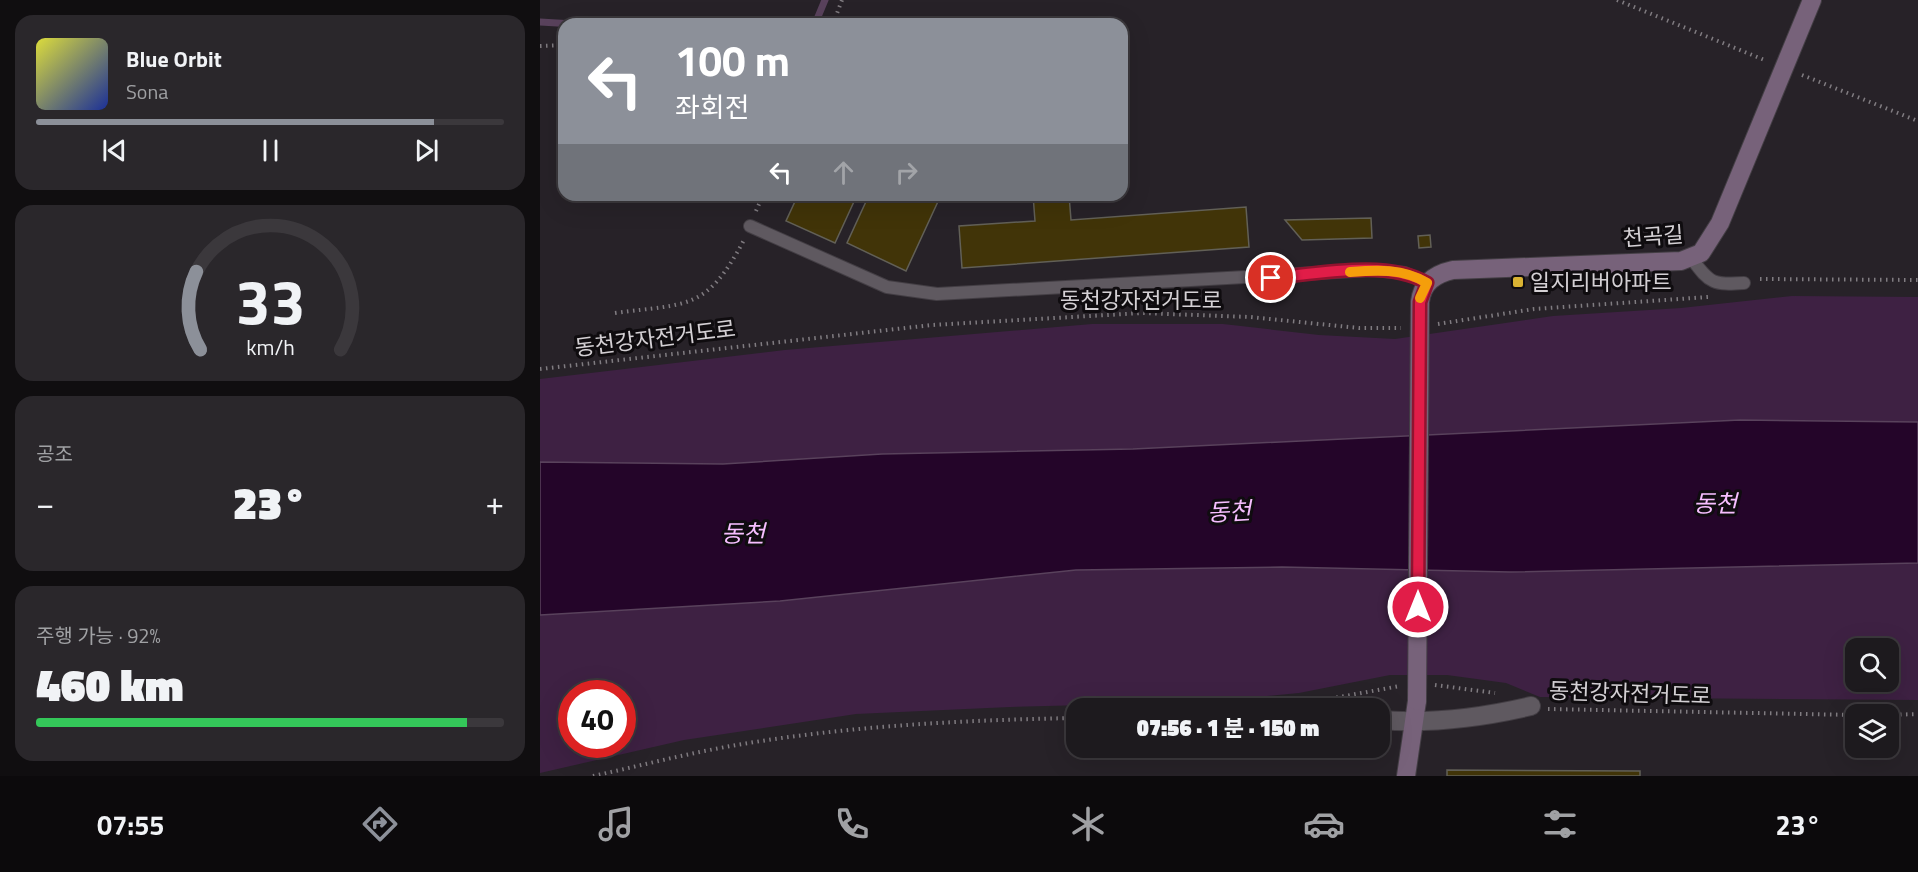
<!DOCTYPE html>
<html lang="ko">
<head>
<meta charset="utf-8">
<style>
	body { margin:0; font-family:"Titillium Web","Noto Sans KR",sans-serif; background:#2a272b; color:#f1f3f6; height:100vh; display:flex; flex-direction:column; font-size:22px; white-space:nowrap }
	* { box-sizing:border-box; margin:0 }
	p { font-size:20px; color:#a0a1a4 }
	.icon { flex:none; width:33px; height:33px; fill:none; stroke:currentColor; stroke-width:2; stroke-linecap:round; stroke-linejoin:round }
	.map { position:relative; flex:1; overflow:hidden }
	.panel { display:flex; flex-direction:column; gap:15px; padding:15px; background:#100e10; width:540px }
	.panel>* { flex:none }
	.top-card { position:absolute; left:18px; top:18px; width:570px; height:183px; border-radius:18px; box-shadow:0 6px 24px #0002,0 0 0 2px #3b383c; background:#8c9099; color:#fff; overflow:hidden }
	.buttons { position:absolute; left:1305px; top:638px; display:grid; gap:12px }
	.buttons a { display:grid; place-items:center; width:54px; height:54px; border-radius:12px; background:#1d1a1e; box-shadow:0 6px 24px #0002,0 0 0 2px #3b383c; font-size:30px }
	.speed { position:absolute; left:18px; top:680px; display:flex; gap:12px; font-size:30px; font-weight:700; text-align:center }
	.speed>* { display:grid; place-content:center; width:78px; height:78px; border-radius:50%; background:#1d1a1e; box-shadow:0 6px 24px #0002,0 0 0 2px #3b383c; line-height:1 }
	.speed .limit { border:9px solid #d22; background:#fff; color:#111 }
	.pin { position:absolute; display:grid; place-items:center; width:51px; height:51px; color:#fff; margin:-26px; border:3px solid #fff; border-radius:50%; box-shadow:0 2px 6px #0007 }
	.me { position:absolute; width:66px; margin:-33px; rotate:0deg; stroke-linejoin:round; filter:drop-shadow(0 0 4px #0008) }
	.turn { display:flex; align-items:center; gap:21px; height:126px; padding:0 18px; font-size:27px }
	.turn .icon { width:78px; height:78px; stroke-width:2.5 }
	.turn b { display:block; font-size:42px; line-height:51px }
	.lanes { display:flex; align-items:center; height:57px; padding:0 18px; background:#0003; justify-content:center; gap:30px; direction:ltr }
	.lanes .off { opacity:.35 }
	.big { font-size:45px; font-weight:800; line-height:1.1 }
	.panel .tile { flex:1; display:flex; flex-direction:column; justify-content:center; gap:9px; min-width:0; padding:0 21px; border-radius:18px; background:#2a272b }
	.panel .dial { align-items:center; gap:0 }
	.dial svg { height:156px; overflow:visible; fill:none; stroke:#3b383c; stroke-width:7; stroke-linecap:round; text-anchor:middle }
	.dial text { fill:#f1f3f6; stroke:none }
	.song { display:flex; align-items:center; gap:18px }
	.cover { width:72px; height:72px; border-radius:9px; background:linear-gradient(135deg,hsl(60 70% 55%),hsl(230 70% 35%)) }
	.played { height:6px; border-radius:3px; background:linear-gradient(90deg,#8c9099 85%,#3b383c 85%) }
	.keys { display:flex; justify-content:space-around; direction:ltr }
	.heat { display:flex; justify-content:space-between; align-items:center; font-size:33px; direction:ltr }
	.charge { height:9px; border-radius:4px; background:linear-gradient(90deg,#34c759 92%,#3b383c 0) }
	.trip { position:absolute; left:526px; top:698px; width:324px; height:60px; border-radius:18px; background:#1d1a1e; box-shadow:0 6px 24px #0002,0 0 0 2px #3b383c; font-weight:800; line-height:60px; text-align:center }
	.dock { display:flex; height:96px; justify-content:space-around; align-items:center; background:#0c0a0c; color:#a0a1a4 }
	.dock .icon { width:42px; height:42px }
	.dock .active { color:#8c9099 }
	.dock b { font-size:27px; color:#f1f3f6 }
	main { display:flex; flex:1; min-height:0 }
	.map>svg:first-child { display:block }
</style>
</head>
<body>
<main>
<section class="panel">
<div class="tile">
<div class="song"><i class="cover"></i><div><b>Blue Orbit</b><p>Sona</p></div></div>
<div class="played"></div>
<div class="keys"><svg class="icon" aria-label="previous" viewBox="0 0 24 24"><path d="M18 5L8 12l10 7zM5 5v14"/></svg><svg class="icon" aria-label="pause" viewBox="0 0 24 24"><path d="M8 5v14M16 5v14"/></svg><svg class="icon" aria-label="next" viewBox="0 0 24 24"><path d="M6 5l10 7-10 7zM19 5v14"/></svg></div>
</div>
<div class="tile dial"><svg viewBox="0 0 100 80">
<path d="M14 69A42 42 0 1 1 86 69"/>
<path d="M14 69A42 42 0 0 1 12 29" stroke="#8c9099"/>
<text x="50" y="56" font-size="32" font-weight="700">33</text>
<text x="50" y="72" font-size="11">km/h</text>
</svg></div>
<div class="tile"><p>공조</p>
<div class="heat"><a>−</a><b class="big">23°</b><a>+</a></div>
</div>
<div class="tile"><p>주행 가능 · 92%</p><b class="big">460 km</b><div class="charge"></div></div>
</section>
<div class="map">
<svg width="1378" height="776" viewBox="0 0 1378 776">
	<rect width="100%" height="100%" fill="#272228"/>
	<path fill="#3e2143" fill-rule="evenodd" d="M 1252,296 L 1378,297 L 1378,422 L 1200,420 L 593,449 L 342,454 L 183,464 L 0,462 L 0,379 L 245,350 L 552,324 L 683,324 L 779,335 L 855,339 L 1013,316 L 1141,308 Z
		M 1378,563 L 1378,700 L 1000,697 L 966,683 L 907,675 L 850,675 L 759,693 L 666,702 L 470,707 L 316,714 L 144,740 L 0,773 L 0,615 L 240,601 L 536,570 L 742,567 L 970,572 ZM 1316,648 L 1348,648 L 1348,681 L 1316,681 ZM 32,693 L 82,693 L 82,744 L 32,744 Z"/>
	<path fill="#240529" stroke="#59425c" stroke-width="1.5" d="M 1200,420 L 1378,422 L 1378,563 L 970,572 L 742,567 L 536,570 L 240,601 L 0,615 L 0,462 L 183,464 L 342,454 L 593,449 Z"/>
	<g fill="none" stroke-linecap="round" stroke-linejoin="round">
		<path stroke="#59425c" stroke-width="7" d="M 0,22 L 34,24
			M 275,24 L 285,0"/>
	</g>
	<path fill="#413408" stroke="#626057" stroke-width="1.5" d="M 258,195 L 317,195 L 295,243 L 246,221 Z
		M 329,195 L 401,195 L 366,271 L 307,243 Z
		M 493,195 L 529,195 L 531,220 L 706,207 L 709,247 L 422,268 L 419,226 L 495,221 Z
		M 831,218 L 832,238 L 762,240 L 745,220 Z
		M 890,235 L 891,247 L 879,248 L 878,236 Z
		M 907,770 L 1100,771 L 1100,776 L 907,776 Z"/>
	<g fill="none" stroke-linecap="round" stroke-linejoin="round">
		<g stroke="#433e44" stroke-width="14">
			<path id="lane" d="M 210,226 L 347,287 L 397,294 L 832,270 L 865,273 L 887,283
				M 1152,259 C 1170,284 1174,285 1204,283"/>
		</g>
		<g stroke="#433e44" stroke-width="20">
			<path id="street" d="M 840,720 C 892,724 940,718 991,706"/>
		</g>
		<g stroke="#433e44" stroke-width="20">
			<path id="secondary" d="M 880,302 C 882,283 895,274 913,270 L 1141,261 L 1161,253 L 1180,223 L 1272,0
				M 866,776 L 877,701"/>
		</g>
		<path stroke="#807c81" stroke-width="4" stroke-dasharray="1.5 4.5" stroke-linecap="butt" d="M 1077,0 L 1227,61
			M 293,24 L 302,0
			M 0,46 L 24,45
			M 1262,75 L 1378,121
			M 216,211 L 223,195
			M 1220,279 L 1378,280
			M 75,313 C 149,303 166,311 204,240
			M 898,324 L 994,309 L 1168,297
			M 0,369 L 392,325 L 602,313 L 710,317 L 819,328 L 861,328
			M 895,685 L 955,693
			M 762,708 L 794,698 L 860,686
			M 1008,709 L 1316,715
			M 1348,715 L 1378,714
			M 53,776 C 99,766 145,754 191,746 C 305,726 422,720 537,718"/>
		<use href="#lane" stroke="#5f5960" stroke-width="12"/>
		<use href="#street" stroke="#5f5960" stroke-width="18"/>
		<use href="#secondary" stroke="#77627a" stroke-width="18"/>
		<g stroke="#433e44" stroke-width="20" stroke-linecap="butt">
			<path id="secondary-bridge" d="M 877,701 L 880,302"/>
		</g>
		<use href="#secondary-bridge" stroke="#77627a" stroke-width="18"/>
	</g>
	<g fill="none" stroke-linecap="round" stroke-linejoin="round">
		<g stroke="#92132f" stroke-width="15">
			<path id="route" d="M 731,278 C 776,274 848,259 887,283 L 880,302 L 878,607"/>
		</g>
		<use href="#route" stroke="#e11d48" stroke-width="10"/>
		<path stroke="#f59e0b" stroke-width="10" d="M 810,272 C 836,270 863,268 887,283 L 880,298"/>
	</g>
	<rect fill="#dab333" stroke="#0f0c0f" stroke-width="2" x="972" y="276" width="12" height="12" rx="3"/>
	<g text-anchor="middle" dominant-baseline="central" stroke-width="6" stroke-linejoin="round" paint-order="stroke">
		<g font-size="22" fill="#d4d0d4" stroke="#0f0c0f">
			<text transform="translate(1113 236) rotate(-4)">천곡길</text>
			<text x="601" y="300">동천강자전거도로</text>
			<text transform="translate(115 338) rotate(-7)">동천강자전거도로</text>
			<text transform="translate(1090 693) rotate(2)">동천강자전거도로</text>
		</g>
		<g font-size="22" fill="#d4d0d4" stroke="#0f0c0f" text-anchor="start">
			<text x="990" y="282">일지리버아파트</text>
		</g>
		<g font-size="24" font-style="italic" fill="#f6beff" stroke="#0f0c0f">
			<text x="1175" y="503">동천</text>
			<text transform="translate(689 511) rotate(-3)">동천</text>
			<text x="203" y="533">동천</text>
		</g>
	</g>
</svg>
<div class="buttons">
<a><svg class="icon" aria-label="search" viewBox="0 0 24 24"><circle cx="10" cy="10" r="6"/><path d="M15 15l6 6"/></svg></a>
<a><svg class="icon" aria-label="layers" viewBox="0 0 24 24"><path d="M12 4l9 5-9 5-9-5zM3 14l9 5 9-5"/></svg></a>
</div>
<div class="speed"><div class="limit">40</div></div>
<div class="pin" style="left:731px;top:278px;background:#d93025"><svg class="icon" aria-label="arrive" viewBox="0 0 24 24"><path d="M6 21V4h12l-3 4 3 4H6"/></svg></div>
<svg class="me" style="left:878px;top:607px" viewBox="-20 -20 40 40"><circle r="17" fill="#e11d48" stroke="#fff" stroke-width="3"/><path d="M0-11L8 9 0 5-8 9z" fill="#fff"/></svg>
<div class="trip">07:56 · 1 분 · 150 m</div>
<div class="top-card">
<div class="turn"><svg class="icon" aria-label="left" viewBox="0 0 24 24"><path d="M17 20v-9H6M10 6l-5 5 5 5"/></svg><div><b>100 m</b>좌회전</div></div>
<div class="lanes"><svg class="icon" aria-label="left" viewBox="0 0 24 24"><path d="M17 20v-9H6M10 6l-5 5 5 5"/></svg><svg class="icon off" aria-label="ahead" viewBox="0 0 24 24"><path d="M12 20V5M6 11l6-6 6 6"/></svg><svg class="icon off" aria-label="right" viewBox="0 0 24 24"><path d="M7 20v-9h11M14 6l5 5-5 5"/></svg></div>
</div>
</div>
</main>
<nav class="dock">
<b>07:55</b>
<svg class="icon active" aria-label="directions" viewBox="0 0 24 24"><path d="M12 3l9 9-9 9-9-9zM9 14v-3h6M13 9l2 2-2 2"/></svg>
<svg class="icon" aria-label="music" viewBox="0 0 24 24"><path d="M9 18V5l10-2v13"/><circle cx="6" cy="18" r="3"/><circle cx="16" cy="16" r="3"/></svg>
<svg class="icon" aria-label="phone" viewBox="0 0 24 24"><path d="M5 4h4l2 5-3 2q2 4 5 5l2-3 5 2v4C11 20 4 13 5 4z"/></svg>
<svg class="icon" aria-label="climate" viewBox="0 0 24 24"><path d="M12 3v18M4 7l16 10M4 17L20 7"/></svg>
<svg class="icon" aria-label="car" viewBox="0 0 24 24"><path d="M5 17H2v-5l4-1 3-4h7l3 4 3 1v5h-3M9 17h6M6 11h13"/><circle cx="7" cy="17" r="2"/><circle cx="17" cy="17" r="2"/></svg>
<svg class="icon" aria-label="filters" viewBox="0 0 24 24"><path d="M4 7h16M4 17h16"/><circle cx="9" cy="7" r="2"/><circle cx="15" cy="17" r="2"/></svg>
<b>23°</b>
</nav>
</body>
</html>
